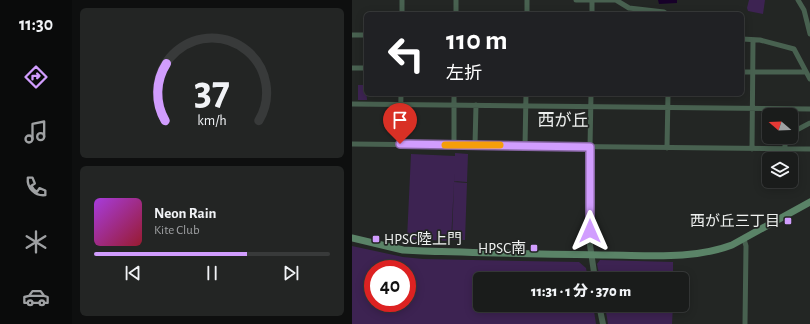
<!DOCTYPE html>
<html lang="ja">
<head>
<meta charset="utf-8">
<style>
	body { margin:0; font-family:"Alegreya Sans","Noto Sans JP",sans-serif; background:#232524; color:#f1f3f6; height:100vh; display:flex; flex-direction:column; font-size:15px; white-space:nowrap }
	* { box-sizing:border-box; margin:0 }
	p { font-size:13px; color:#9fa1a3 }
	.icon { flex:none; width:22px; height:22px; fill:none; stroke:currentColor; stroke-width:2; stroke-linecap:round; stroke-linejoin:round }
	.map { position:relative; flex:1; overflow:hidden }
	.panel { display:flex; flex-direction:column; gap:8px; padding:8px; background:#0e0f0f; width:280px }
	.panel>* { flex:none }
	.guide { position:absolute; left:12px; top:12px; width:380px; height:84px; border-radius:6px; box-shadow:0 2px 10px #0003,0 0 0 1px #383a3a; background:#202124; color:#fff; overflow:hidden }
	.needle { width:26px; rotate:289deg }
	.fabs { position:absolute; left:410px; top:108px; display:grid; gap:8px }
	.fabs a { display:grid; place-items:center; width:36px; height:36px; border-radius:6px; background:#1a1c1b; box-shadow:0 2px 10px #0003,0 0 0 1px #383a3a; font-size:20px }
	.speed { position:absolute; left:12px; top:260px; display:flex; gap:8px; font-size:20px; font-weight:700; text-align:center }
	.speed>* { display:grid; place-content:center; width:52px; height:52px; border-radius:50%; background:#1a1c1b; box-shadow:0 2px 10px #0003,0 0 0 1px #383a3a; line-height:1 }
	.speed .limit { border:6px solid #d22; background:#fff; color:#111 }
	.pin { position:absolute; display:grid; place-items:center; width:34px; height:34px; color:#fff; margin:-41px -17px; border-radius:50% 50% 50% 0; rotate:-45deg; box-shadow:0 0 4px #0007 }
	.pin .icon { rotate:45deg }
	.me { position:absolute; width:44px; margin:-22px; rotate:0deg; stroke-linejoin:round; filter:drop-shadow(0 0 3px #0008) }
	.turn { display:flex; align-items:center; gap:14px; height:84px; padding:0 16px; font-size:18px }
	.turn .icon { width:52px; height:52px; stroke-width:2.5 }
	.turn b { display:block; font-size:28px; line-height:34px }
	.panel .card { flex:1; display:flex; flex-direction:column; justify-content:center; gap:6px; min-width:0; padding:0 14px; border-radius:6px; background:#232524 }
	.panel .dial { align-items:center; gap:0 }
	.dial svg { height:104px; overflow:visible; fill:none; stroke:#383a3a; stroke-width:7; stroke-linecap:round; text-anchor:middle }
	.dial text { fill:#f1f3f6; stroke:none }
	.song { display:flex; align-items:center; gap:12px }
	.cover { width:48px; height:48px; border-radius:6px; background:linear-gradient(135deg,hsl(280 70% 55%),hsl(350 70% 35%)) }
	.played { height:4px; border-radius:2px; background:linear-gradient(90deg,#d19dfe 65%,#383a3a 65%) }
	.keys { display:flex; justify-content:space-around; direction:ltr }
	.trip { position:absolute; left:121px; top:272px; width:216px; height:40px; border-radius:6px; background:#1a1c1b; box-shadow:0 2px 10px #0003,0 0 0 1px #383a3a; font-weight:800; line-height:40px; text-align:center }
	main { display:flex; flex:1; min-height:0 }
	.tab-bar { display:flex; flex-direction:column; width:72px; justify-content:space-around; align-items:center; background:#0a0b0b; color:#9fa1a3 }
	.tab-bar .icon { width:28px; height:28px }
	.tab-bar .selected { color:#d19dfe }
	.tab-bar b { font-size:18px; color:#f1f3f6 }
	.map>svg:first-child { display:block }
</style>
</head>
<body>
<main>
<nav class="tab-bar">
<b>11:30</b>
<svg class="icon selected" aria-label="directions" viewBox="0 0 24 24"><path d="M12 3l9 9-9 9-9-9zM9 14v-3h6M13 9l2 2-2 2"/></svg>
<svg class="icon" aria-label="music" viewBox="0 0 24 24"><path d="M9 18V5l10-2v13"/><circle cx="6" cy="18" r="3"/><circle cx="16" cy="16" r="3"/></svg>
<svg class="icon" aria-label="phone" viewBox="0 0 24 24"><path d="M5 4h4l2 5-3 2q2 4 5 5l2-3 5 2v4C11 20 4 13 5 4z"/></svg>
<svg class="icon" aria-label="climate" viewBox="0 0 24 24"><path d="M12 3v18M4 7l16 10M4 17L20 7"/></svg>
<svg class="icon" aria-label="car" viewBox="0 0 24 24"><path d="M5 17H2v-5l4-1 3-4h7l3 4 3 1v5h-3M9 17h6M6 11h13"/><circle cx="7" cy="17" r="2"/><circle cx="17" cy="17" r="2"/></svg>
</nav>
<section class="panel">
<div class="card dial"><svg viewBox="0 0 100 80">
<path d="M14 69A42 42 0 1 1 86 69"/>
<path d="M14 69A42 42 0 0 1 15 25" stroke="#d19dfe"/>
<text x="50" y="56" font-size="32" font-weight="700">37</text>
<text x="50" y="72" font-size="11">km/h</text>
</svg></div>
<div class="card">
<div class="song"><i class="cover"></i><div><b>Neon Rain</b><p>Kite Club</p></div></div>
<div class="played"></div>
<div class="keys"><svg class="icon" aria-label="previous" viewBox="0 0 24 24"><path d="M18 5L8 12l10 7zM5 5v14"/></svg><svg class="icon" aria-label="pause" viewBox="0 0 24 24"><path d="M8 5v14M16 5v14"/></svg><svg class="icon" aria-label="next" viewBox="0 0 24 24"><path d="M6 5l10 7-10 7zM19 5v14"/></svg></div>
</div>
</section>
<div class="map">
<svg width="458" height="324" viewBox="0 0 458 324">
	<rect width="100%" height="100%" fill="#232624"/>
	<path fill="#3d2352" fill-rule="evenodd" d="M 397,0 L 413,0 L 411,14 L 396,11 L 395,8 Z
		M 6,85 L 14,85 L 15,100 L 6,100 Z
		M 103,153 L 116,154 L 115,182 L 102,181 L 103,162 L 99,241 L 55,239 L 59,154 L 103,156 Z
		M 102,182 L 115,183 L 113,240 L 100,240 Z
		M 0,246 L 51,257 L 71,259 L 227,262 L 234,268 L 236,279 L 128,279 L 128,305 L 241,305 L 244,324 L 0,324 ZM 21,269 L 55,269 L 55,303 L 21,303 Z
		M 248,260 L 321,262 L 321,279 L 248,279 L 245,264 Z
		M 253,305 L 321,305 L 320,324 L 256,324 Z"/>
	<path fill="#170029" d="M 306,0 L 325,0 L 325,3 L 307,4 Z"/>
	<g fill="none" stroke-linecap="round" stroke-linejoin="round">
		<path stroke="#486150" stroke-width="5" d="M 224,0 L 264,0 L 277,8 L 312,12 L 315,14
			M 446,0 L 452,10 L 458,34
			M 50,14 L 50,0
			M 104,14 L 104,0
			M 175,14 L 175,0
			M 240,14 L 240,0
			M 0,35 L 14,35
			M 390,39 L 408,40 L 442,49 L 458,79
			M 0,68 L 14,68
			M 390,72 L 454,72
			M 0,104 L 458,109
			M 439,133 L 458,123
			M 433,137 L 433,148
			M 0,144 L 458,149
			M 48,144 L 49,94
			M 102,145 L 102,94
			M 123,145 L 124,105
			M 173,146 L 174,94
			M 238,147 L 239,94
			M 315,148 L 316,94
			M 400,149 L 401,40
			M 392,239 L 394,246 L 393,324"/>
		<path stroke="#486150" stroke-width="6" d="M 238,147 L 238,245 L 243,279
			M 247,305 L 251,324"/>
		<path stroke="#5a8367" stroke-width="7" d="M 0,238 L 51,250 L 71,251 C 132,253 193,254 253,255 C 296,255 340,260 380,245 L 458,202"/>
	</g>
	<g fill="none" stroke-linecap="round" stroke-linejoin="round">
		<g stroke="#8866a5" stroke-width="10">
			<path id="route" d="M 48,144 L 238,147 L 238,231"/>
		</g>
		<use href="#route" stroke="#d19dfe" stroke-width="7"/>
		<path stroke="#f59e0b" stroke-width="7" d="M 93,145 L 148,145"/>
	</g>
	<g fill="#d19dfe" stroke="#232624" stroke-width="1.5">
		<rect x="432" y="217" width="8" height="8" rx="2"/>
		<rect x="20" y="235" width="8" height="8" rx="2"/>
		<rect x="178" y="244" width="8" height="8" rx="2"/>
	</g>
	<g text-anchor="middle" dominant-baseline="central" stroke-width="3.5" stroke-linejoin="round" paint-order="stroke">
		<g font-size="15" fill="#eef0ef" stroke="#232624" text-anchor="end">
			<text x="428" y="221">西が丘三丁目</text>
			<text x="32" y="239" text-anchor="start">HPSC陸上門</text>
			<text x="174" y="248">HPSC南</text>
		</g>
		<g font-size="17" fill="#eef0ef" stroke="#232624">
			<text x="211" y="120">西が丘</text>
		</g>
	</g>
</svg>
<div class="fabs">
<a><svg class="needle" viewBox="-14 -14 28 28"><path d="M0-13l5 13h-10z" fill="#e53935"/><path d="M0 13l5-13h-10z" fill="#9fa1a3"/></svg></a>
<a><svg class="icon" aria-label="layers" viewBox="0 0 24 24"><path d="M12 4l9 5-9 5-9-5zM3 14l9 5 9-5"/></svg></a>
</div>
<div class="speed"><div class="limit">40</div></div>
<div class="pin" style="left:48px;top:144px;background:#d93025"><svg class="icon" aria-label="arrive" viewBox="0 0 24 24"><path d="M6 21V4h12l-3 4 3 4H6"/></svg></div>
<svg class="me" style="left:238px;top:231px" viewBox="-20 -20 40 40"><path d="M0-17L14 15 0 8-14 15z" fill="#d19dfe" stroke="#fff" stroke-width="4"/></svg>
<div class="trip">11:31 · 1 分 · 370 m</div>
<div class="guide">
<div class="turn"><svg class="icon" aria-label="left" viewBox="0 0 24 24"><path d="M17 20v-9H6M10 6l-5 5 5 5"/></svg><div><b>110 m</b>左折</div></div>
</div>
</div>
</main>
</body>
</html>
